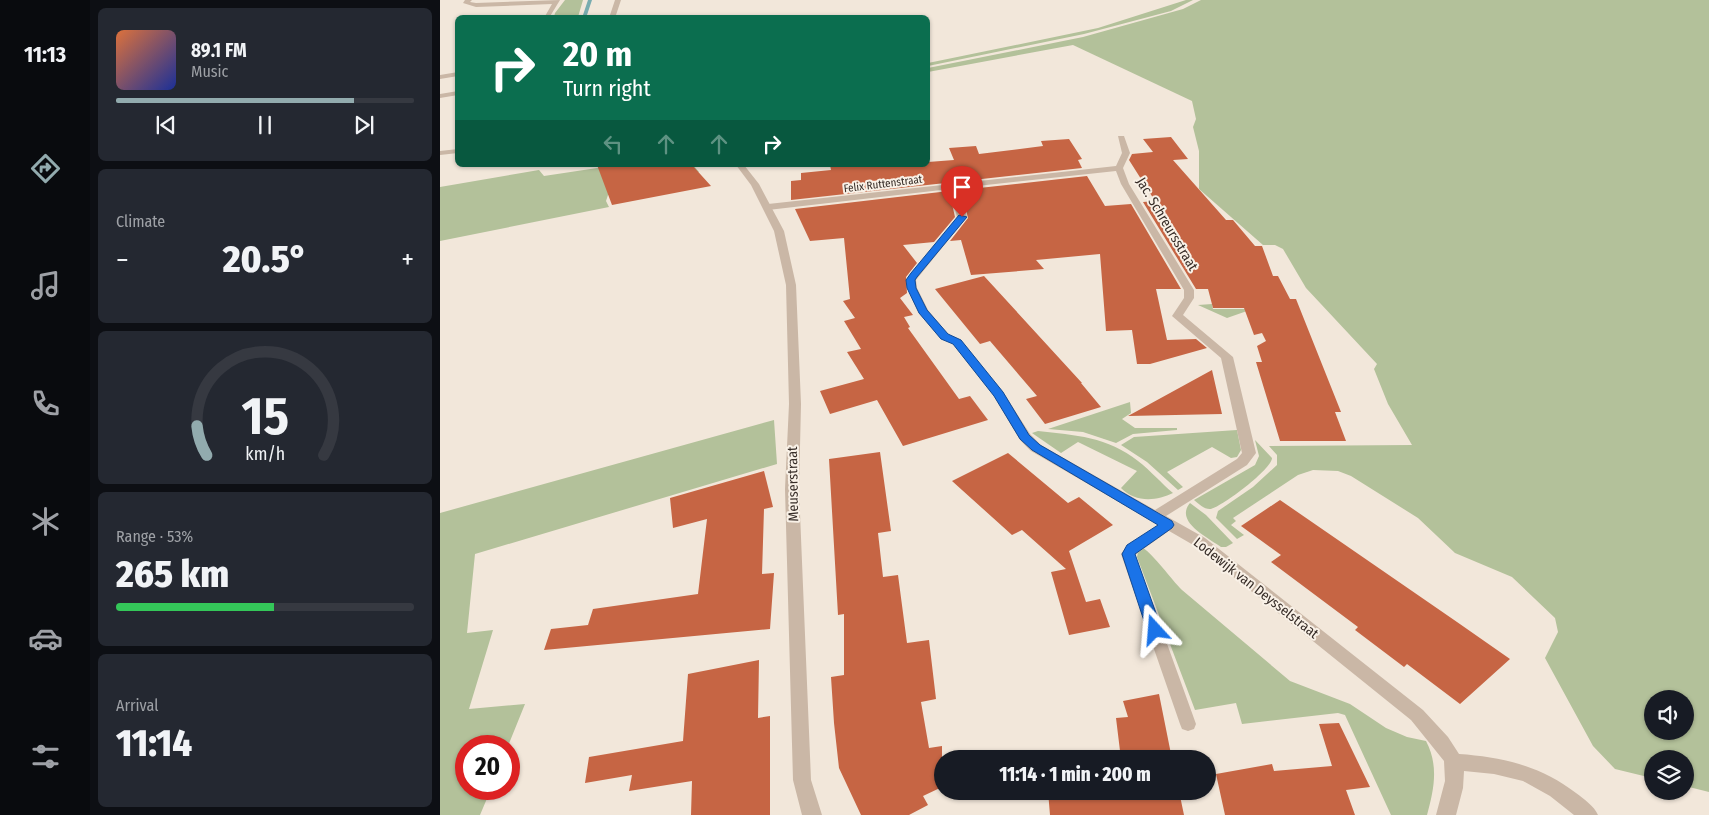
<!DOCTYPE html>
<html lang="en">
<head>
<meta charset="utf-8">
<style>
	body { margin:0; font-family:"Fira Sans Condensed",sans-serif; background:#242831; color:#f1f3f6; height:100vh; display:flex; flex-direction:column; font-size:19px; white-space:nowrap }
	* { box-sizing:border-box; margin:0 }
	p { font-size:16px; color:#9ea1a6 }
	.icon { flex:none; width:28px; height:28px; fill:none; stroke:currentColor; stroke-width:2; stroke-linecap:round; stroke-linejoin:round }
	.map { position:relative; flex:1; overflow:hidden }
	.panel { display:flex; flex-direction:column; gap:8px; padding:8px; background:#0d0f14; width:350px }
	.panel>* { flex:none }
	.guide { position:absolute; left:15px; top:15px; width:475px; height:152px; border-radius:8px; box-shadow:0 1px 4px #0004; background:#0b6e4f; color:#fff; overflow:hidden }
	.fabs { position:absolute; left:1204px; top:690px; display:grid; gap:10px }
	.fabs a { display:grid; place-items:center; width:50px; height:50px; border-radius:50%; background:#171b24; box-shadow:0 1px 4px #0004; font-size:25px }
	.speed { position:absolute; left:15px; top:735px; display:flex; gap:10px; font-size:25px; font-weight:700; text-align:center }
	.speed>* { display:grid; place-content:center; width:65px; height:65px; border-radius:50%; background:#171b24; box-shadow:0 1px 4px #0004; line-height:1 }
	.speed .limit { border:8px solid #d22; background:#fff; color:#111 }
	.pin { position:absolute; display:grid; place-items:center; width:42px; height:42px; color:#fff; margin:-51px -21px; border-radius:50% 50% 50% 0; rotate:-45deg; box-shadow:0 0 5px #0007 }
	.pin .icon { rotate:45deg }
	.me { position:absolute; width:55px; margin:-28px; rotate:341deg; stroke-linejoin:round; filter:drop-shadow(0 0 4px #0008) }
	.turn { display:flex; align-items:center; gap:18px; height:105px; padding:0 25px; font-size:22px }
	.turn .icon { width:65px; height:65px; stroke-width:2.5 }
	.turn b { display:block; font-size:35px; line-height:42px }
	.lanes { display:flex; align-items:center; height:48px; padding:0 25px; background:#0003; justify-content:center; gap:25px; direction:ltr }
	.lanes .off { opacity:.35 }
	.big { font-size:38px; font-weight:800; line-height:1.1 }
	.panel .widget { flex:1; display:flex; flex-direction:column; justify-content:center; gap:8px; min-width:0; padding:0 18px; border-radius:8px; background:#242831 }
	.panel .dial { align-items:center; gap:0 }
	.dial svg { height:130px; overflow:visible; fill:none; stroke:#363941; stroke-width:7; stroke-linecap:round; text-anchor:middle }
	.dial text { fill:#f1f3f6; stroke:none }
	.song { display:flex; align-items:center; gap:15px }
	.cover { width:60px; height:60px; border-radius:8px; background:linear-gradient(135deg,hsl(20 70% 55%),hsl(230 70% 35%)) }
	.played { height:5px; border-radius:2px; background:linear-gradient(90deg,#92abae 80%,#363941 80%) }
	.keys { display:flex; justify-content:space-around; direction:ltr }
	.heat { display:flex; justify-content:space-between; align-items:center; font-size:28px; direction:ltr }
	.charge { height:8px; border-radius:4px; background:linear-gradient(90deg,#34c759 53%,#363941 0) }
	.trip { position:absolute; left:494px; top:750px; width:282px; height:50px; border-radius:25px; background:#171b24; box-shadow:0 1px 4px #0004; font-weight:800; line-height:50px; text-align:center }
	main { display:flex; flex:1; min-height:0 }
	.tab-bar { display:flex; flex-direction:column; width:90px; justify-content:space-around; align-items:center; background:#090b0e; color:#9ea1a6 }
	.tab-bar .icon { width:35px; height:35px }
	.tab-bar .selected { color:#92abae }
	.tab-bar b { font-size:22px; color:#f1f3f6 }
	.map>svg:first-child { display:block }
</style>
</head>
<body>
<main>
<nav class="tab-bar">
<b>11:13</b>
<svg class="icon selected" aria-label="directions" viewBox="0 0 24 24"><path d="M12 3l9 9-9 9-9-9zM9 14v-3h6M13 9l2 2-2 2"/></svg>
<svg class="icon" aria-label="music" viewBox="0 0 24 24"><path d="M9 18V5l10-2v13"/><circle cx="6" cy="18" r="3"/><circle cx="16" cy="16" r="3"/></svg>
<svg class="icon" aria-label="phone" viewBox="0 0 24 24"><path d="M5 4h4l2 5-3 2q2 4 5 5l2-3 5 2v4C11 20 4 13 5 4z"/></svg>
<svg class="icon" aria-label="climate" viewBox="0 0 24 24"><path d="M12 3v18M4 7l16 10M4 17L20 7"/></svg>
<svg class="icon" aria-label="car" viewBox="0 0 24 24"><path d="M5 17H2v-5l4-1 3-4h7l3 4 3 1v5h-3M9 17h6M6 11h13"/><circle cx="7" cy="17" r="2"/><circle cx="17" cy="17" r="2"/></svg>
<svg class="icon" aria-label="filters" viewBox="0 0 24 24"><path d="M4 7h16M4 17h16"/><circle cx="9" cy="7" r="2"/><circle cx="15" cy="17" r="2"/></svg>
</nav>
<section class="panel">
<div class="widget">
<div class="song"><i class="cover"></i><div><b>89.1 FM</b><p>Music</p></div></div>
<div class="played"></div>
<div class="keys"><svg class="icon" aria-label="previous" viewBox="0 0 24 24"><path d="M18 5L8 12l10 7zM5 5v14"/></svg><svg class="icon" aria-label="pause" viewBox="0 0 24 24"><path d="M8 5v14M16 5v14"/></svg><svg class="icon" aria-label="next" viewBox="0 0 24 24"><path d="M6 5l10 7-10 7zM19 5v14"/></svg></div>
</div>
<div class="widget"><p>Climate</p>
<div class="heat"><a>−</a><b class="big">20.5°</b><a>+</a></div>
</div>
<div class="widget dial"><svg viewBox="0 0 100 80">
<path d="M14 69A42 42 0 1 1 86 69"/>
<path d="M14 69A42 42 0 0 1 8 51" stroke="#92abae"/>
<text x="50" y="56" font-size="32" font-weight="700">15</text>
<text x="50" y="72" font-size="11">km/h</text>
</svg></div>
<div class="widget"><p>Range · 53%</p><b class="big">265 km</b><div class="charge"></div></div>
<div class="widget"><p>Arrival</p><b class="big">11:14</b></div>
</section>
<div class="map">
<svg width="1269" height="815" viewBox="0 0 1269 815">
	<rect width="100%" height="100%" fill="#f2e7da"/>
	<path fill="#b3c19a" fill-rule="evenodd" d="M 125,0 L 143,0 L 138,17 L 114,17 L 115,13 Z
		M 746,0 L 753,0 L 731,11 L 644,34 L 488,66 L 488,63 L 658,28 Z
		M 761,0 L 1269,0 L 1269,792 L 1245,786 L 1245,759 L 1212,759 L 1212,778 L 1175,769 L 1153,746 L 1105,658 L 1118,632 L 1115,618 L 1072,577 L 1015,553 L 978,518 L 911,476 L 898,471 L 873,470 L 858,475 L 793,518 L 796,521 L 791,525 L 804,535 L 797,539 L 776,518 L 778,511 L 813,487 L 837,465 L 837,455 L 829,446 L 972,445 L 948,404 L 934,369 L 937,364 L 866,288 L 843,249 L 835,245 L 823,245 L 759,189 L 759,151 L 753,127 L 756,119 L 752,101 L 633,45 L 488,72 L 488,68 L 643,37 L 743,9 ZM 1212,699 L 1245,699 L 1245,731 L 1212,731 Z
		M 177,165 L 253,165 L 259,172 L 176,188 L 168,195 L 166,201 L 169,207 L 0,241 L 0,187 L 99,170 L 104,176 Z
		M 772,304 L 773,309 L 805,309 L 807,311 L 787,318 L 758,305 Z
		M 690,402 L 691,413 L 682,419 L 695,428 L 737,428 L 737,430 L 693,434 L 676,443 L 643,432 L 608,429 Z
		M 334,420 L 337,464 L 35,554 L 27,633 L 53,630 L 29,709 L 85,704 L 68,746 L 26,746 L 26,789 L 51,789 L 40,815 L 0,815 L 0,513 Z
		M 797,430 L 801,450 L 797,457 L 791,458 L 772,447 L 727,472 L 743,487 L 738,490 L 707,462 L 681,445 L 694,437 Z
		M 598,431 C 635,435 668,437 698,461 C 711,471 721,483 733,493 C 717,501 695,503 681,488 L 697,471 L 638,442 L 621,453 L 592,433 Z
		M 815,440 L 832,458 C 832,469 783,506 771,509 C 765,510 759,504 754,500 L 815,465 L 819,456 Z
		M 750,503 L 766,515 L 793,543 L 786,547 L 781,547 C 769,538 734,522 750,503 Z
		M 703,548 C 714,555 731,579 742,590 L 850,681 L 910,704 L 946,728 L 967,737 L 986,741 C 999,766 994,789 987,815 L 951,815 L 905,715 L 898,713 L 802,724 L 796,703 L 755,710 L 697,557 L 698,552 Z"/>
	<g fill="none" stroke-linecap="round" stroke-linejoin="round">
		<path fill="#79acaf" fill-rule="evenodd" d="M 148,0 L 152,0 L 146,18 L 142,18 Z"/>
	</g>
	<path fill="#c66544" d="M 731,137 L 748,159 L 733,160 L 786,220 L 793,220 L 815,246 L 822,246 L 833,276 L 838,276 L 850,299 L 856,299 L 901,412 L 895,412 L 906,441 L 840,441 L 816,362 L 822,362 L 817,346 L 826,341 L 822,333 L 814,335 L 804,308 L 773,308 L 768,289 L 756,289 L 703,202 L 715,201 L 689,160 L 692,154 L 713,152 L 703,139 Z
		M 629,139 L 642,159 L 638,160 L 642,168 L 351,200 L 351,181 L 361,180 L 361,173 L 391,170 L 390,165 L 488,165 L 488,162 L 514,160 L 509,148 L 536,146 L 539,154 L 603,146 L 601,141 Z
		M 157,165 L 252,165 L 271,186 L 172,205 Z
		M 647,176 L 665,206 L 691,204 L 741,289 L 716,289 L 727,340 L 756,339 L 767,348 L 710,364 L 697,364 L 692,330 L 666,331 L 660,254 L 596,260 L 604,269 L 531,275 L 521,240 L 510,241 L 528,218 L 521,190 Z
		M 509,191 L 515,217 L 494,242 L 463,245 L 477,263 L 466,277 L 467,293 L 460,298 L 473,315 L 464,317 L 470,327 L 468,328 L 519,399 L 530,396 L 548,420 L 463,446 L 437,400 L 390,414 L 380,391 L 424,379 L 407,352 L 421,349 L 404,321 L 415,318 L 403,301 L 410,299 L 404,238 L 370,241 L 355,209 Z
		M 544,276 L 642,383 L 641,383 L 661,407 L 605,424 L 586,399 L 597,396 L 550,341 L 540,344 L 495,289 Z
		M 772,370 L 782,414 L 688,416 Z
		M 440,452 L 451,531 L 438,533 L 443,577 L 458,575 L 467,643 L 489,640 L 496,699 L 481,702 L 489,748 L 502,746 L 502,787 L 483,796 L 488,805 L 469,815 L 421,815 L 399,768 L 394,723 L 391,677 L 404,675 L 404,614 L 398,615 L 389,459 Z
		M 568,453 L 628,503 L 639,497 L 673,525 L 629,551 L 646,602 L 660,599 L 670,627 L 629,635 L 611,572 L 626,569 L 582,530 L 572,535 L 512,481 Z
		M 324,471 L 333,507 L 324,509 L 322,574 L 334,573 L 330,629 L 104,650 L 111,629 L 148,625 L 153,609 L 258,594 L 267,519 L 233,528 L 230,498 Z
		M 840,500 L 1017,622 L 1070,659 L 1020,704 L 967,664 L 964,667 L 915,630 L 918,627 L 831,562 L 841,555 L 801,526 Z
		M 319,660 L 318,718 L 330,716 L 330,815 L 251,815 L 252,781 L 189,791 L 192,775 L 145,783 L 149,757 L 243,741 L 248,674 Z
		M 719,694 L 732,759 L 681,759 L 676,718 L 688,717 L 683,701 Z
		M 899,723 L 930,787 L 906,790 L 915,815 L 785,815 L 776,774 L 832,764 L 834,771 L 892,766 L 879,724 Z
		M 608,791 L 739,791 L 744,815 L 610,815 Z"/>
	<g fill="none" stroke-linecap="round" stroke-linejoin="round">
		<path fill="#cab7a6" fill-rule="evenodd" d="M 25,0 L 32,0 L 30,2 L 36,3 L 120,0 L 109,18 L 104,18 L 112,4 L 36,7 L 23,3 Z
			M 18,72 L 18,76 L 0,79 L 0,75 Z
			M 728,520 L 733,522 L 735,525 L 733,528 L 695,555 L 756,724 L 754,729 L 748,731 L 742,729 L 740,724 L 681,554 L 687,546 Z"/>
		<path fill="#cab7a6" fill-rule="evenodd" d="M 175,0 L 181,0 L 175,18 L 169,18 Z
			M 678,136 L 684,136 L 690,153 L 683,168 L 689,184 L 754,290 L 754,298 L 743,315 L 793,357 L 816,453 L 807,465 L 726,516 L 765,538 L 983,710 L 1008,737 L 1019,754 C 1063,757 1101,766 1136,793 C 1144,799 1154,806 1158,815 L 1134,815 L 1110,796 L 1083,781 L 1054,774 L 1024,771 L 1023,788 L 1016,815 L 996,815 L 1005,781 L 1004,761 L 971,720 L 755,546 L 591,451 L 580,440 L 554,396 L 513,344 L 500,338 L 479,313 L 467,288 L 467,278 L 517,217 L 510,189 L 328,210 L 323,207 L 328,204 L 676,166 L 682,153 ZM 676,171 L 681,184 L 744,290 L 744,298 L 732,316 L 781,358 L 802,453 L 797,459 L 715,510 L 601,445 L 590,434 L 563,392 L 521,340 L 508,334 L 488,310 L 477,288 L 476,280 L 527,217 L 519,188 Z
			M 18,149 L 18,153 L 0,155 L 0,151 Z"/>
		<path fill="#cab7a6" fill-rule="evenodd" d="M 18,91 L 18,95 L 0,98 L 0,94 Z
			M 296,165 L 304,165 L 319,184 L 344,231 L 356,285 L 361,404 L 359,489 L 371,780 L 382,815 L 362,815 L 353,780 L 345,489 L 349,404 L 346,285 L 334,231 L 311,185 Z"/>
	</g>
	<path fill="#1a73e8" stroke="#114b97" d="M 519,215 L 527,217 L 477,277 L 475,280 L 476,288 L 487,310 L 508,334 L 521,340 L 563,392 L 589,435 L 600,445 L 732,521 L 734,525 L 732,528 L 695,554 L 722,630 L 720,634 L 710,634 L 707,630 L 682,554 L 687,545 L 718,525 L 592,450 L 580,439 L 554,396 L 513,344 L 501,339 L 479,313 L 467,288 L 466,280 L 471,273 Z"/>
	<g text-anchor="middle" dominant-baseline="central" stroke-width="4" stroke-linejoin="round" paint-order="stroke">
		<g font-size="11" fill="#362c27" stroke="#f9f1e7">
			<text transform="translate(443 184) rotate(-7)">Felix Ruttenstraat</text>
		</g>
		<g font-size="14" fill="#362c27" stroke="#f9f1e7">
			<text transform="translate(727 224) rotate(59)">Jac. Schreursstraat</text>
			<text transform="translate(353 484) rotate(-91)">Meuserstraat</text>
			<text transform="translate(816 588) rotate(38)">Lodewijk van Deysselstraat</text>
		</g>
	</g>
</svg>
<div class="fabs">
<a><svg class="icon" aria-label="sound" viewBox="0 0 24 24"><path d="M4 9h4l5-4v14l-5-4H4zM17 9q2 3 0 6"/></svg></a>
<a><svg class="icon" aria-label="layers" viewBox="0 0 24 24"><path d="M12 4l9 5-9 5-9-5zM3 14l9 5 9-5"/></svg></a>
</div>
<div class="speed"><div class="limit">20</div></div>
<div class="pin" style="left:522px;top:217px;background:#d93025"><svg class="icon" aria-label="arrive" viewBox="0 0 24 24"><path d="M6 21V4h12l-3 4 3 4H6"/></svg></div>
<svg class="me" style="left:715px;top:630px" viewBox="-20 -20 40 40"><path d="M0-17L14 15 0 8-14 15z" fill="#1a73e8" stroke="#fff" stroke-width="4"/></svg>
<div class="trip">11:14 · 1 min · 200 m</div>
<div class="guide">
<div class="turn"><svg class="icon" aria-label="right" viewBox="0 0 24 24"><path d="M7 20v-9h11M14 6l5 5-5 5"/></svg><div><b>20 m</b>Turn right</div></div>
<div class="lanes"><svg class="icon off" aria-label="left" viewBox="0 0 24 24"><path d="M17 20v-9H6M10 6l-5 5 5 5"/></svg><svg class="icon off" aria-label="ahead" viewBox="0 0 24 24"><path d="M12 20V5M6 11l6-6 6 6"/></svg><svg class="icon off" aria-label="ahead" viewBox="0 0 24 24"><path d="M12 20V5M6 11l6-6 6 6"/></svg><svg class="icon" aria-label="right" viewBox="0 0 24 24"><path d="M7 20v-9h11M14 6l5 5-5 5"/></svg></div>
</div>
</div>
</main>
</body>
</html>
